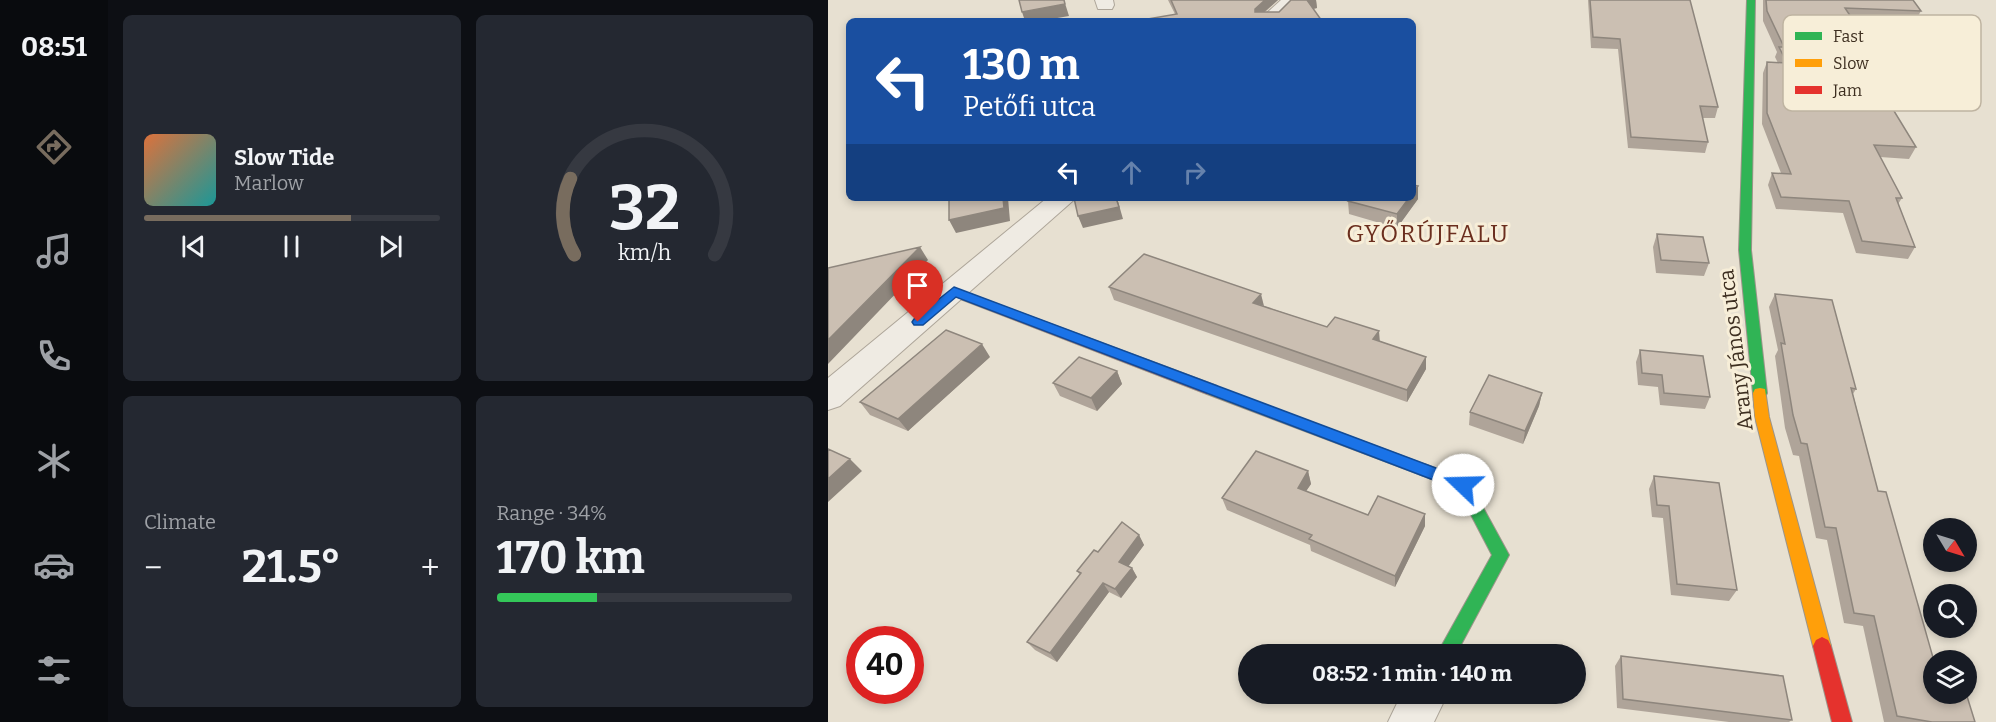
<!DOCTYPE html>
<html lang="en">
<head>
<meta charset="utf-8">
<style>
	body { margin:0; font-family:Bitter,serif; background:#242831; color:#f1f3f6; height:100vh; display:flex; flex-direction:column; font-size:22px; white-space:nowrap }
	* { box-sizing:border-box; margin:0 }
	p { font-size:20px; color:#9ea1a6 }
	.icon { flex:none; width:33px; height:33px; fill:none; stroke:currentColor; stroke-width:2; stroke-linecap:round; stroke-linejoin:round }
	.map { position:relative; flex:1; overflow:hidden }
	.drawer { display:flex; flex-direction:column; gap:15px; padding:15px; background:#0d0f14; width:720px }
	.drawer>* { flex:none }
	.guide { position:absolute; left:18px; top:18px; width:570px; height:183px; border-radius:9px; box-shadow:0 3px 9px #0003; background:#1a4fa0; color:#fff; overflow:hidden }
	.needle { width:39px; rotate:128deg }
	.tools { position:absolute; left:1095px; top:518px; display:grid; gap:12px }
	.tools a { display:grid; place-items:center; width:54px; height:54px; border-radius:50%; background:#171b24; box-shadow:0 3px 9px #0003; font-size:30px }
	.speed { position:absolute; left:18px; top:626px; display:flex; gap:12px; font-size:30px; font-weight:700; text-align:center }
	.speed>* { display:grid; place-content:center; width:78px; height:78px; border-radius:50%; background:#171b24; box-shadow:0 3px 9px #0003; line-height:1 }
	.speed .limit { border:9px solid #d22; background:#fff; color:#111 }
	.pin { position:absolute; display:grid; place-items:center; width:51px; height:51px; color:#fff; margin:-62px -26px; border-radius:50% 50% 50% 0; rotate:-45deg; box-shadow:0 0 6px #0007 }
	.pin .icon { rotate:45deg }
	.me { position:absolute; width:66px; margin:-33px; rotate:291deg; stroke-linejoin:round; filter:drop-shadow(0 0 4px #0008) }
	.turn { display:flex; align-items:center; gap:21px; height:126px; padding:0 18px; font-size:27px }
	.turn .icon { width:78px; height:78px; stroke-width:2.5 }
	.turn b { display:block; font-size:42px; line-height:51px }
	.lanes { display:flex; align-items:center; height:57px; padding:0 18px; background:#0003; justify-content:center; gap:30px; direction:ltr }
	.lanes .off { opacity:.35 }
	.big { font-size:45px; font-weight:700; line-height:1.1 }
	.drawer .tile { flex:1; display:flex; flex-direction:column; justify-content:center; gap:9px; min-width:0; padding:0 21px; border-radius:9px; background:#242831 }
	.drawer .dial { align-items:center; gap:0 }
	.dial svg { height:156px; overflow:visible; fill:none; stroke:#363941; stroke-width:7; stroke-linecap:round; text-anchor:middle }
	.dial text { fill:#f1f3f6; stroke:none }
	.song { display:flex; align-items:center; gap:18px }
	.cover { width:72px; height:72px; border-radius:9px; background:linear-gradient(135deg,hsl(20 70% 55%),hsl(180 70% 35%)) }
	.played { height:6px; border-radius:3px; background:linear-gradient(90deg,#786c5e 70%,#363941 70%) }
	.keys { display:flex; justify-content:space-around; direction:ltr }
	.heat { display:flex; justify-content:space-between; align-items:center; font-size:33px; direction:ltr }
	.charge { height:9px; border-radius:4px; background:linear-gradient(90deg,#34c759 34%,#363941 0) }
	.drawer .tiles { flex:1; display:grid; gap:15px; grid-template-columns:repeat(2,1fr) }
	.trip { position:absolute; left:410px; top:644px; width:348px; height:60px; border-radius:30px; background:#171b24; box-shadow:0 3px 9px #0003; font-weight:700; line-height:60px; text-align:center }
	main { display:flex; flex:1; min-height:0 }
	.tabs { display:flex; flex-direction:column; width:108px; justify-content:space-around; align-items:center; background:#090b0e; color:#9ea1a6 }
	.tabs .icon { width:42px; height:42px }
	.tabs .active { color:#786c5e }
	.tabs b { font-size:27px; color:#f1f3f6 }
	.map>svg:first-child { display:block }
</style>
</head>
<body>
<main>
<nav class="tabs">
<b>08:51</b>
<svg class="icon active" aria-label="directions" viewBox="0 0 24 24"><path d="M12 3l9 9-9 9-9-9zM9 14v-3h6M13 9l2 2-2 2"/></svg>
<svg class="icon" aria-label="music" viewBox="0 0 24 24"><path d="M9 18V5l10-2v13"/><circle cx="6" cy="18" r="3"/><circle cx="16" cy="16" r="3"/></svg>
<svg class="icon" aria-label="phone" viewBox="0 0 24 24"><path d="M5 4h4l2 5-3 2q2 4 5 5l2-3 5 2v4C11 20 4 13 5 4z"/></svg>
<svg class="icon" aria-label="climate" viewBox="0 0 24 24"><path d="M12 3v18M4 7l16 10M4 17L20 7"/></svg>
<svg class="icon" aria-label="car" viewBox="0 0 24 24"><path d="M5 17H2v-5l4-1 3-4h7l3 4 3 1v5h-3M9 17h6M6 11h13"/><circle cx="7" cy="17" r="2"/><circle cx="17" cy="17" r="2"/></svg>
<svg class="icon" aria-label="filters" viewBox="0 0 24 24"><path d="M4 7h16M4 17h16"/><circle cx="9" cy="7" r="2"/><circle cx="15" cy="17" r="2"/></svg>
</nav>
<section class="drawer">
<div class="tiles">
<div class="tile">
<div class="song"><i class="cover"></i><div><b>Slow Tide</b><p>Marlow</p></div></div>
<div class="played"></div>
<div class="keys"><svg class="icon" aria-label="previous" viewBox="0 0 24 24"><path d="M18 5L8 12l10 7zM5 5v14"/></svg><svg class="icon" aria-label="pause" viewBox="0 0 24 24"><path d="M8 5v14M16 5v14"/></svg><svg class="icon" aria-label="next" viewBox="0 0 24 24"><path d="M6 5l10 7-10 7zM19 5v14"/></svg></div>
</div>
<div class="tile dial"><svg viewBox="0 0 100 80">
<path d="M14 69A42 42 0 1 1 86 69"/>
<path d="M14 69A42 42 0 0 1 12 30" stroke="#786c5e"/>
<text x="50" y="56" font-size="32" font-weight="700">32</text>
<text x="50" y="72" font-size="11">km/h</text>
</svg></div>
<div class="tile"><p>Climate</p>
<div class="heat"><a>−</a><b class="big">21.5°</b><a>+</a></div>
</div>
<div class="tile"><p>Range · 34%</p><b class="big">170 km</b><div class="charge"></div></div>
</div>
</section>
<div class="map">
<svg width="1168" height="722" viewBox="0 0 1168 722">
	<rect width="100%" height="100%" fill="#e7e0d1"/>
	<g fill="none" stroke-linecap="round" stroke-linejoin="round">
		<g stroke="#ada599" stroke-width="2">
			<path id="street" d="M 267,0 L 285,0 L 286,5 L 284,9 L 270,9 Z
				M 453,0 L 473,0 L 451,21 L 430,21 Z
				M 219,198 L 248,198 L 12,406 L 0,410 L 0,378 Z
				M 574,693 L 620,693 L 606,722 L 560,722 Z"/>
		</g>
		<g stroke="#9c958a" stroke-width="2">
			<path id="fast" d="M 919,0 L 927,0 L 923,250 L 939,393 L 937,397 L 927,397 L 925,393 L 911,250 Z
				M 596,464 L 640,480 L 681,555 L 628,654 L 609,654 L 664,555 L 630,490 L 591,474 L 588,470 L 591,466 Z"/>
		</g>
		<g stroke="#9c958a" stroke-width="2">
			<path id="slow" d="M 384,385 L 601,466 L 604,470 L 601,474 L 596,476 L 379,394 L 377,390 L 379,386 Z
				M 932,388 L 937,389 L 941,417 L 1003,646 L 1000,652 L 994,655 L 988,652 L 985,646 L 927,417 L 925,393 L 927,389 Z"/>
		</g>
		<g stroke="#9c958a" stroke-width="2">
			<path id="jam" d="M 126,288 L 389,386 L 391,390 L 389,394 L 379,394 L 122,295 L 120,292 Z
				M 994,637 L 1000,640 L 1003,646 L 1024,722 L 1004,722 L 985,646 L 988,640 Z"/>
		</g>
		<use href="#street" fill="#efebe3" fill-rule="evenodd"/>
		<use href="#fast" fill="#30b455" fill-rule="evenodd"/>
		<use href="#slow" fill="#ff9f0a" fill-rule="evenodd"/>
		<use href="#jam" fill="#e5322d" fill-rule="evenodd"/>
	</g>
	<path fill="#afa499" d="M 340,0 L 450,0 L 437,12 L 451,12 L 463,0 L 488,0 L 489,8 L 485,9 L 494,21 L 347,14 Z
		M 760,0 L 862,0 L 890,107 L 887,118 L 874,118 L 880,142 L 877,153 L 800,148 L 790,49 L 763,48 Z
		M 935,0 L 1085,0 L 1093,11 L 1087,21 L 1024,19 L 1029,26 L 1025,37 L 981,35 L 1009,86 L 1088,147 L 1081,159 L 1052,157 L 1074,198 L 1070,204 L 1087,247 L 1080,259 L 1028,253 L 1015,213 L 948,209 L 940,185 L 944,173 L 953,173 L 934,124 L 935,73 L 939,62 L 950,63 L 947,57 L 949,52 L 935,21 Z
		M 590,199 L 569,228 L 521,214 L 520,201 Z
		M 829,234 L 881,263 L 876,276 L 828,273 L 825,247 Z
		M 281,287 L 436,306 L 499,327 L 551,331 L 551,341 L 598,357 L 598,369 L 579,402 L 286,300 Z
		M 947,294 L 1028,389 L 1025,394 L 1050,491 L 1105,661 L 1147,722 L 1056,722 L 1035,626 L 1016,623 L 999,540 L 988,538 L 971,456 L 965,455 L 957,428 L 947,356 L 950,350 L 941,307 Z
		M 812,350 L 882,397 L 877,409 L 832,405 L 830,387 L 810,385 L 808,362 Z
		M 162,357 L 80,431 L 42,415 L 32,402 Z
		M 289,371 L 294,384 L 269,411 L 232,396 L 225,383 Z
		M 714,393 L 711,406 L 695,444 L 641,425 L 642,412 Z
		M 480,471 L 483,484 L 478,491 L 540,515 L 597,514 L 597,526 L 567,587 L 483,551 L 482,545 L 399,510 L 394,498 Z
		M 826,476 L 909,590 L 901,601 L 843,595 L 835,518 L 824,517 L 821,489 Z
		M 311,535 L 316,545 L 300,566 L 304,568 L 309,577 L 293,598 L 281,592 L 229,662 L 207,650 L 199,642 L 252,575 L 249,571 L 270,552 Z
		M 793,656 L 964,720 L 961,722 L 901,722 L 789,708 L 787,666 Z"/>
	<path fill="#8e867d" d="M 236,0 L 241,16 L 212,21 L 197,21 L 194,12 Z
		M 437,0 L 450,0 L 428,19 L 427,9 Z
		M 479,0 L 488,0 L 489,8 L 480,10 Z
		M 590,186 L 590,199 L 569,228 L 569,214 L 581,198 L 585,198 L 585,193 Z
		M 175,198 L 180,198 L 182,221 L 128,233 L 121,220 Z
		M 288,198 L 289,198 L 295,219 L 255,228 L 250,216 Z
		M 92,247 L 100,260 L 0,364 L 0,340 Z
		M 433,294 L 436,306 L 425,303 Z
		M 551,331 L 552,343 L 545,339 Z
		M 154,344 L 162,357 L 80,431 L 70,419 Z
		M 598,357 L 598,369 L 579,402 L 579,390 Z
		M 289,371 L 294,384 L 269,411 L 263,398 Z
		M 714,393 L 711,406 L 695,444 L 697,431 Z
		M 22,459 L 34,471 L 0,502 L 0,479 Z
		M 480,471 L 483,484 L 472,500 L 470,488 Z
		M 597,514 L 597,526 L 567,587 L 567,576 Z
		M 311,535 L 316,545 L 297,571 L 291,562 Z
		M 304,568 L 309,577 L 293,598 L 287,589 Z
		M 275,583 L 281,592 L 229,662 L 222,653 Z"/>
	<path fill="#cbbfb2" stroke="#8e867d" stroke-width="1.5" d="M 191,0 L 236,0 L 237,4 L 194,12 Z
		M 343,0 L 437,0 L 427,9 L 427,12 L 451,12 L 463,0 L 479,0 L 494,21 L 308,21 L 349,14 Z
		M 762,0 L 862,0 L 890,107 L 872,106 L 880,142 L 803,137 L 792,39 L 765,37 Z
		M 938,0 L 1085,0 L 1093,11 L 1017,8 L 1029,26 L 975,24 L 1009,86 L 1052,88 L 1088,147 L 1046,145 L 1074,198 L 1068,198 L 1087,247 L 1034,241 L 1021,201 L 953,197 L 944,173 L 963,174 L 939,113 L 939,62 L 959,63 L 951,47 L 956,47 L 939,11 Z
		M 585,185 L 590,186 L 585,193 Z
		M 121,198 L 175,198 L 176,208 L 121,220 Z
		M 246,198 L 288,198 L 291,207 L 250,216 Z
		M 523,198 L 581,198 L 569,214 L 520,201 Z
		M 829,234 L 875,237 L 881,263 L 833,260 Z
		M 92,247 L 0,340 L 0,268 Z
		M 316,254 L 433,294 L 425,303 L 499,327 L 507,317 L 551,331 L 545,339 L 598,357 L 579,390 L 281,287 Z
		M 947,294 L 1004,300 L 1028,389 L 1023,388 L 1050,491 L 1058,492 L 1106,661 L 1106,693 L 1138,693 L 1147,722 L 1104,722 L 1069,716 L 1046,616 L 1026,613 L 1008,528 L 997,527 L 979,444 L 973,443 L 965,415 L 953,343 L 957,344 Z
		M 118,330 L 154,344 L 70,419 L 32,402 Z
		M 812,350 L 875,356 L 882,397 L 836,393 L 834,375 L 814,373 Z
		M 251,357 L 289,371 L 263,398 L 225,383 Z
		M 661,375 L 714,393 L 697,431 L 642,412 Z
		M 0,449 L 22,459 L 0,479 Z
		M 428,451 L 480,471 L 470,488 L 540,515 L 550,496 L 597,514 L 567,576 L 481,539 L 484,535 L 394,498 Z
		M 826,476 L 891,483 L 909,590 L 849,584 L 841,506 L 829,505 Z
		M 294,522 L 311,535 L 291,562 L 304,568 L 287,589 L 275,583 L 222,653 L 199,642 L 253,573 L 249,571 L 266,550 L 270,552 Z
		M 793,656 L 955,676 L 964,720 L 795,699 Z"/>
	<path fill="#1a73e8" stroke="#114b97" stroke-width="1.5" d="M 126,287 L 640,480 L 642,485 L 640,489 L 635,491 L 629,489 L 128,297 L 95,325 L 86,325 L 84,322 L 86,319 Z"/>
	<g text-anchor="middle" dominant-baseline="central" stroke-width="6" stroke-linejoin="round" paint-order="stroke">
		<g font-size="21" fill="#3d2e20" stroke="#f7eed8">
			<text transform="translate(908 350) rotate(-97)">Arany János utca</text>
		</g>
		<g font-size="24" letter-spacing="1.5" fill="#6b2e1e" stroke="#f7eed8">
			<text x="600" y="234">GYŐRÚJFALU</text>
		</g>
	</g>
	<rect x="955" y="15" width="198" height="96" rx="9" fill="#f7eed8" stroke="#bfb4a1" stroke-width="1.5"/>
	<rect x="967" y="32" width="27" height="8" fill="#30b455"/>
	<rect x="967" y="59" width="27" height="8" fill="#ff9f0a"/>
	<rect x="967" y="86" width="27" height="8" fill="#e5322d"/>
	<g font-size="16" fill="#3d2e20">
		<text x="1005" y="42">Fast</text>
		<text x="1005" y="69">Slow</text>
		<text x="1005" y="96">Jam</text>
	</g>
</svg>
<div class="tools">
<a><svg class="needle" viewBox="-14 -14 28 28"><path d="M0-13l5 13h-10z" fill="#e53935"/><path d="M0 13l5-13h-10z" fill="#9ea1a6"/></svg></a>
<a><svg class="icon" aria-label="search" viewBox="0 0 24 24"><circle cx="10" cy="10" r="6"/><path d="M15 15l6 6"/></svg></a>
<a><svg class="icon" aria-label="layers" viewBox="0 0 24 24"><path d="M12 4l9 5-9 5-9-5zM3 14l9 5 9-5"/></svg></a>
</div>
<div class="speed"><div class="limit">40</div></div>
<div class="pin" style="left:90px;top:322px;background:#d93025"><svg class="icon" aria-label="arrive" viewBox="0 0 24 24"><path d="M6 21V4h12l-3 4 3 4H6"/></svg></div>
<svg class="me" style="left:635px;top:485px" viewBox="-20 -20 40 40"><circle r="19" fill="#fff"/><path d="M0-13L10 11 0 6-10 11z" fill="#1a73e8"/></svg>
<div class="trip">08:52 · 1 min · 140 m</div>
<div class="guide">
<div class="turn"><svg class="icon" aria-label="left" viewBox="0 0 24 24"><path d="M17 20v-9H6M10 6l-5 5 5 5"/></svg><div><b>130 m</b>Petőfi utca</div></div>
<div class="lanes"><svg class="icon" aria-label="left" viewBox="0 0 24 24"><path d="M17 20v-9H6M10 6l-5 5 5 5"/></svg><svg class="icon off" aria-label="ahead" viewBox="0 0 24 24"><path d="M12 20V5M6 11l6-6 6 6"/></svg><svg class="icon off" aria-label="right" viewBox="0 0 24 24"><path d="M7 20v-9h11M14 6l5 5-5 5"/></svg></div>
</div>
</div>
</main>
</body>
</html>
